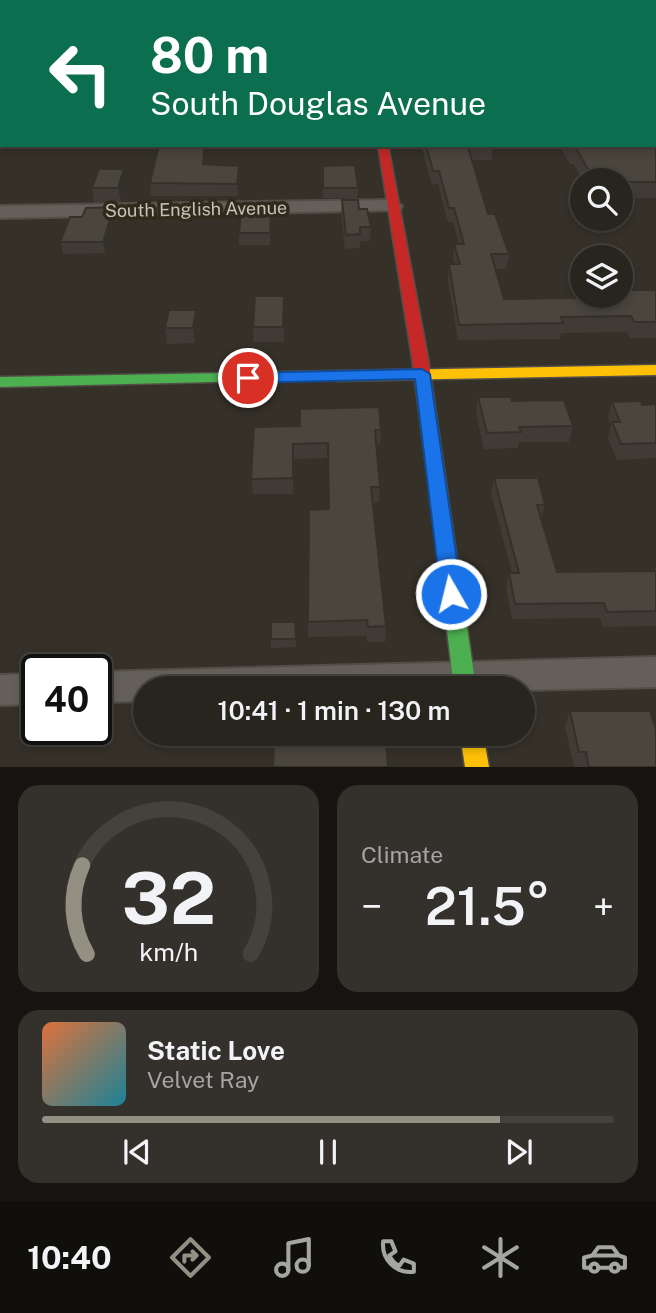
<!DOCTYPE html>
<html lang="en">
<head>
<meta charset="utf-8">
<style>
	body { margin:0; font-family:"Public Sans",sans-serif; background:#34312c; color:#f1f3f6; height:100vh; display:flex; flex-direction:column; font-size:26px; white-space:nowrap }
	* { box-sizing:border-box; margin:0 }
	p { font-size:23px; color:#a5a5a4 }
	.icon { flex:none; width:38px; height:38px; fill:none; stroke:currentColor; stroke-width:2; stroke-linecap:round; stroke-linejoin:round }
	.map { position:relative; height:767px; overflow:hidden }
	.sheet { display:flex; flex-direction:column; gap:18px; padding:18px; background:#161411; flex:1 }
	.sheet>* { flex:none }
	.hud { position:absolute; left:0px; top:0px; width:656px; height:147px; box-shadow:0 4px 10px #0003,0 0 0 2px #44423d; background:#0b6e4f; color:#fff; overflow:hidden }
	.controls { position:absolute; left:570px; top:168px; display:grid; gap:14px }
	.controls a { display:grid; place-items:center; width:63px; height:63px; border-radius:50%; background:#28251f; box-shadow:0 4px 10px #0003,0 0 0 2px #44423d; font-size:35px }
	.speed { position:absolute; left:21px; top:654px; display:flex; gap:14px; font-size:35px; font-weight:700; text-align:center }
	.speed>* { display:grid; place-content:center; width:91px; height:91px; border-radius:50%; background:#28251f; box-shadow:0 4px 10px #0003,0 0 0 2px #44423d; line-height:1 }
	.speed .limit { border:4px solid #111; border-radius:10px; background:#fff; color:#111 }
	.pin { position:absolute; display:grid; place-items:center; width:60px; height:60px; color:#fff; margin:-30px; border:4px solid #fff; border-radius:50%; box-shadow:0 2px 7px #0007 }
	.me { position:absolute; width:77px; margin:-38px; rotate:352deg; stroke-linejoin:round; filter:drop-shadow(0 0 5px #0008) }
	.turn { display:flex; align-items:center; gap:24px; height:147px; padding:0 35px; font-size:32px }
	.turn .icon { width:91px; height:91px; stroke-width:2.5 }
	.turn b { display:block; font-size:49px; line-height:60px }
	.big { font-size:52px; font-weight:600; line-height:1.1 }
	.sheet .widget { flex:1; display:flex; flex-direction:column; justify-content:center; gap:10px; min-width:0; padding:0 24px; border-radius:21px; background:#34312c }
	.sheet .dial { align-items:center; gap:0 }
	.dial svg { height:182px; overflow:visible; fill:none; stroke:#44423d; stroke-width:7; stroke-linecap:round; text-anchor:middle }
	.dial text { fill:#f1f3f6; stroke:none }
	.song { display:flex; align-items:center; gap:21px }
	.cover { width:84px; height:84px; border-radius:10px; background:linear-gradient(135deg,hsl(20 70% 55%),hsl(190 70% 35%)) }
	.played { height:7px; border-radius:4px; background:linear-gradient(90deg,#938f83 80%,#44423d 80%) }
	.keys { display:flex; justify-content:space-around; direction:ltr }
	.heat { display:flex; justify-content:space-between; align-items:center; font-size:38px; direction:ltr }
	.sheet .tiles { flex:1; display:grid; gap:18px; grid-template-columns:1fr 1fr }
	.widget:last-child { grid-column:span 2 }
	.trip { position:absolute; left:133px; top:676px; width:402px; height:70px; border-radius:35px; background:#28251f; box-shadow:0 4px 10px #0003,0 0 0 2px #44423d; font-weight:600; line-height:70px; text-align:center }
	.tab-bar { display:flex; height:112px; justify-content:space-around; align-items:center; background:#100f0c; color:#a5a5a4 }
	.tab-bar .icon { width:49px; height:49px }
	.tab-bar .selected { color:#938f83 }
	.tab-bar b { font-size:32px; color:#f1f3f6 }
	.map>svg:first-child { display:block }
</style>
</head>
<body>
<div class="map">
<svg width="656" height="767" viewBox="0 0 656 767">
	<rect width="100%" height="100%" fill="#353129"/>
	<g fill="none" stroke-linecap="round" stroke-linejoin="round">
		<g stroke="#524e47" stroke-width="4">
			<path id="street" d="M 0,7 L 2,7 L 2,15 L 0,15 Z
				M 393,200 L 402,206 L 400,210 L 0,218 L 0,206 Z
				M 656,657 L 656,687 L 523,690 L 523,688 L 145,688 L 145,701 L 96,702 L 96,672 Z
				M 37,674 L 37,704 L 0,705 L 0,675 Z"/>
		</g>
		<g stroke="#524e47" stroke-width="3">
			<path id="fast" d="M 357,0 L 365,0 L 365,2 L 357,2 Z
				M 338,371 L 346,376 L 344,379 L 0,387 L 0,377 Z
				M 444,525 L 451,527 L 453,532 L 476,688 L 454,688 L 435,532 L 437,527 Z"/>
		</g>
		<g stroke="#524e47" stroke-width="3">
			<path id="slow" d="M 0,15 L 2,15 L 0,21 Z
				M 0,103 L 2,103 L 2,109 L 0,109 Z
				M 656,365 L 656,375 L 338,381 L 330,376 L 338,371 Z
				M 460,733 L 483,733 L 489,767 L 465,767 Z"/>
		</g>
		<g stroke="#524e47" stroke-width="3">
			<path id="jam" d="M 378,145 L 388,145 L 428,358 L 453,532 L 451,537 L 444,539 L 437,537 L 435,532 L 412,358 Z"/>
		</g>
		<use href="#street" fill="#646059" fill-rule="evenodd"/>
		<use href="#fast" fill="#4caf50" fill-rule="evenodd"/>
		<use href="#slow" fill="#ffc107" fill-rule="evenodd"/>
		<use href="#jam" fill="#c62828" fill-rule="evenodd"/>
	</g>
	<path fill="#403c35" d="M 385,0 L 656,0 L 656,198 L 621,198 L 621,180 L 583,181 L 574,164 L 570,164 L 559,145 L 654,145 L 654,2 L 385,2 Z
		M 2,108 L 2,139 L 0,139 L 0,109 Z
		M 421,145 L 493,145 L 492,160 L 472,160 L 488,214 L 509,254 L 506,269 L 495,269 L 504,299 L 620,297 L 621,296 L 621,290 L 656,290 L 656,338 L 630,338 L 627,332 L 561,333 L 560,339 L 458,340 L 448,279 L 449,264 L 454,264 L 453,259 L 454,244 L 459,244 L 453,222 L 448,222 L 438,184 L 432,185 Z
		M 205,164 L 239,166 L 240,178 L 238,196 L 151,196 L 150,183 Z
		M 323,166 L 358,188 L 357,198 L 323,198 Z
		M 126,182 L 121,202 L 94,202 L 92,188 Z
		M 342,200 L 359,209 L 371,227 L 370,241 L 360,241 L 360,248 L 345,249 L 341,214 Z
		M 116,218 L 105,253 L 63,254 L 60,242 Z
		M 272,224 L 270,245 L 239,245 L 239,233 Z
		M 196,310 L 197,325 L 195,343 L 167,344 L 165,328 Z
		M 284,311 L 284,342 L 254,342 L 253,327 Z
		M 478,397 L 512,401 L 573,426 L 569,442 L 519,442 L 518,448 L 484,449 L 476,413 Z
		M 612,402 L 642,405 L 656,404 L 656,458 L 617,460 L 608,438 L 611,425 L 608,418 Z
		M 254,427 L 381,430 L 380,445 L 376,445 L 380,487 L 379,502 L 373,503 L 386,626 L 385,642 L 367,642 L 367,636 L 308,637 L 308,622 L 329,509 L 328,458 L 293,459 L 293,494 L 253,494 L 251,479 Z
		M 494,478 L 545,505 L 541,520 L 557,572 L 655,571 L 656,567 L 656,626 L 603,627 L 600,618 L 512,619 L 506,588 L 509,573 L 512,573 L 491,493 Z
		M 295,622 L 296,647 L 271,648 L 271,639 Z
		M 570,711 L 656,767 L 574,767 L 565,726 Z"/>
	<path fill="#34312b" d="M 205,145 L 208,145 L 204,176 L 203,164 Z
		M 239,166 L 240,178 L 238,196 L 237,184 Z
		M 124,169 L 126,182 L 121,202 L 118,188 Z
		M 114,207 L 116,218 L 105,253 L 103,242 Z
		M 271,212 L 272,224 L 270,245 L 270,233 Z
		M 196,310 L 197,325 L 195,343 L 193,328 Z"/>
	<path fill="#4a463e" stroke="#34312b" stroke-width="2" d="M 29,0 L 75,0 L 74,2 L 28,2 Z
		M 184,0 L 203,0 L 203,2 L 183,2 Z
		M 242,0 L 330,0 L 330,2 L 241,2 Z
		M 388,0 L 656,0 L 656,76 L 655,90 L 656,91 L 656,182 L 621,182 L 621,180 L 594,180 L 576,148 L 573,148 L 571,145 L 654,145 L 654,2 L 389,2 Z
		M 1,108 L 2,108 L 2,126 L 0,126 Z
		M 159,145 L 205,145 L 203,164 L 239,166 L 237,184 L 150,183 Z
		M 426,145 L 493,145 L 493,146 L 468,147 L 488,214 L 495,214 L 509,254 L 491,254 L 504,299 L 625,297 L 621,290 L 656,290 L 656,322 L 634,322 L 631,316 L 561,317 L 563,323 L 459,325 L 449,264 L 460,264 L 454,244 L 464,244 L 454,208 L 449,208 L 439,171 L 433,171 Z
		M 355,165 L 358,188 L 323,188 L 323,166 Z
		M 99,169 L 124,169 L 118,188 L 92,188 Z
		M 342,200 L 358,200 L 359,209 L 367,209 L 371,227 L 360,227 L 360,234 L 346,235 Z
		M 114,207 L 103,242 L 60,242 L 70,217 L 82,217 L 86,208 Z
		M 241,212 L 271,212 L 270,233 L 239,233 Z
		M 255,296 L 284,296 L 283,327 L 253,327 Z
		M 169,310 L 196,310 L 193,328 L 165,328 Z
		M 478,397 L 511,397 L 512,401 L 564,400 L 573,426 L 519,427 L 521,432 L 487,433 Z
		M 641,401 L 642,405 L 656,404 L 656,443 L 621,444 L 612,422 L 620,422 L 612,402 Z
		M 379,407 L 381,430 L 375,430 L 380,487 L 371,487 L 386,626 L 368,627 L 367,620 L 308,622 L 309,510 L 329,509 L 328,443 L 293,444 L 293,478 L 251,479 L 254,427 L 300,426 L 300,409 Z
		M 494,478 L 538,478 L 545,505 L 537,505 L 557,572 L 656,571 L 656,611 L 607,612 L 604,603 L 515,604 L 509,573 L 519,573 Z
		M 271,622 L 295,622 L 296,639 L 271,639 Z
		M 570,711 L 650,711 L 656,730 L 656,767 L 589,767 L 586,752 L 579,752 Z
		M 386,741 L 388,767 L 273,767 L 274,744 Z"/>
	<path fill="#1a73e8" stroke="#114b97" stroke-width="2" d="M 422,369 L 430,374 L 462,594 L 459,600 L 444,600 L 441,594 L 415,379 L 248,383 L 241,378 L 248,373 Z"/>
	<g text-anchor="middle" dominant-baseline="central" stroke-width="7" stroke-linejoin="round" paint-order="stroke">
		<g font-size="18" fill="#c6c1b4" stroke="#302a1d">
			<text transform="translate(196 209) rotate(-1)">South English Avenue</text>
		</g>
	</g>
</svg>
<div class="controls">
<a><svg class="icon" aria-label="search" viewBox="0 0 24 24"><circle cx="10" cy="10" r="6"/><path d="M15 15l6 6"/></svg></a>
<a><svg class="icon" aria-label="layers" viewBox="0 0 24 24"><path d="M12 4l9 5-9 5-9-5zM3 14l9 5 9-5"/></svg></a>
</div>
<div class="speed"><div class="limit">40</div></div>
<div class="pin" style="left:248px;top:378px;background:#d93025"><svg class="icon" aria-label="arrive" viewBox="0 0 24 24"><path d="M6 21V4h12l-3 4 3 4H6"/></svg></div>
<svg class="me" style="left:451px;top:594px" viewBox="-20 -20 40 40"><circle r="17" fill="#1a73e8" stroke="#fff" stroke-width="3"/><path d="M0-11L8 9 0 5-8 9z" fill="#fff"/></svg>
<div class="trip">10:41 · 1 min · 130 m</div>
<div class="hud">
<div class="turn"><svg class="icon" aria-label="left" viewBox="0 0 24 24"><path d="M17 20v-9H6M10 6l-5 5 5 5"/></svg><div><b>80 m</b>South Douglas Avenue</div></div>
</div>
</div>
<section class="sheet">
<div class="tiles">
<div class="widget dial"><svg viewBox="0 0 100 80">
<path d="M14 69A42 42 0 1 1 86 69"/>
<path d="M14 69A42 42 0 0 1 12 30" stroke="#938f83"/>
<text x="50" y="56" font-size="32" font-weight="700">32</text>
<text x="50" y="72" font-size="11">km/h</text>
</svg></div>
<div class="widget"><p>Climate</p>
<div class="heat"><a>−</a><b class="big">21.5°</b><a>+</a></div>
</div>
<div class="widget">
<div class="song"><i class="cover"></i><div><b>Static Love</b><p>Velvet Ray</p></div></div>
<div class="played"></div>
<div class="keys"><svg class="icon" aria-label="previous" viewBox="0 0 24 24"><path d="M18 5L8 12l10 7zM5 5v14"/></svg><svg class="icon" aria-label="pause" viewBox="0 0 24 24"><path d="M8 5v14M16 5v14"/></svg><svg class="icon" aria-label="next" viewBox="0 0 24 24"><path d="M6 5l10 7-10 7zM19 5v14"/></svg></div>
</div>
</div>
</section>
<nav class="tab-bar">
<b>10:40</b>
<svg class="icon selected" aria-label="directions" viewBox="0 0 24 24"><path d="M12 3l9 9-9 9-9-9zM9 14v-3h6M13 9l2 2-2 2"/></svg>
<svg class="icon" aria-label="music" viewBox="0 0 24 24"><path d="M9 18V5l10-2v13"/><circle cx="6" cy="18" r="3"/><circle cx="16" cy="16" r="3"/></svg>
<svg class="icon" aria-label="phone" viewBox="0 0 24 24"><path d="M5 4h4l2 5-3 2q2 4 5 5l2-3 5 2v4C11 20 4 13 5 4z"/></svg>
<svg class="icon" aria-label="climate" viewBox="0 0 24 24"><path d="M12 3v18M4 7l16 10M4 17L20 7"/></svg>
<svg class="icon" aria-label="car" viewBox="0 0 24 24"><path d="M5 17H2v-5l4-1 3-4h7l3 4 3 1v5h-3M9 17h6M6 11h13"/><circle cx="7" cy="17" r="2"/><circle cx="17" cy="17" r="2"/></svg>
</nav>
</body>
</html>
